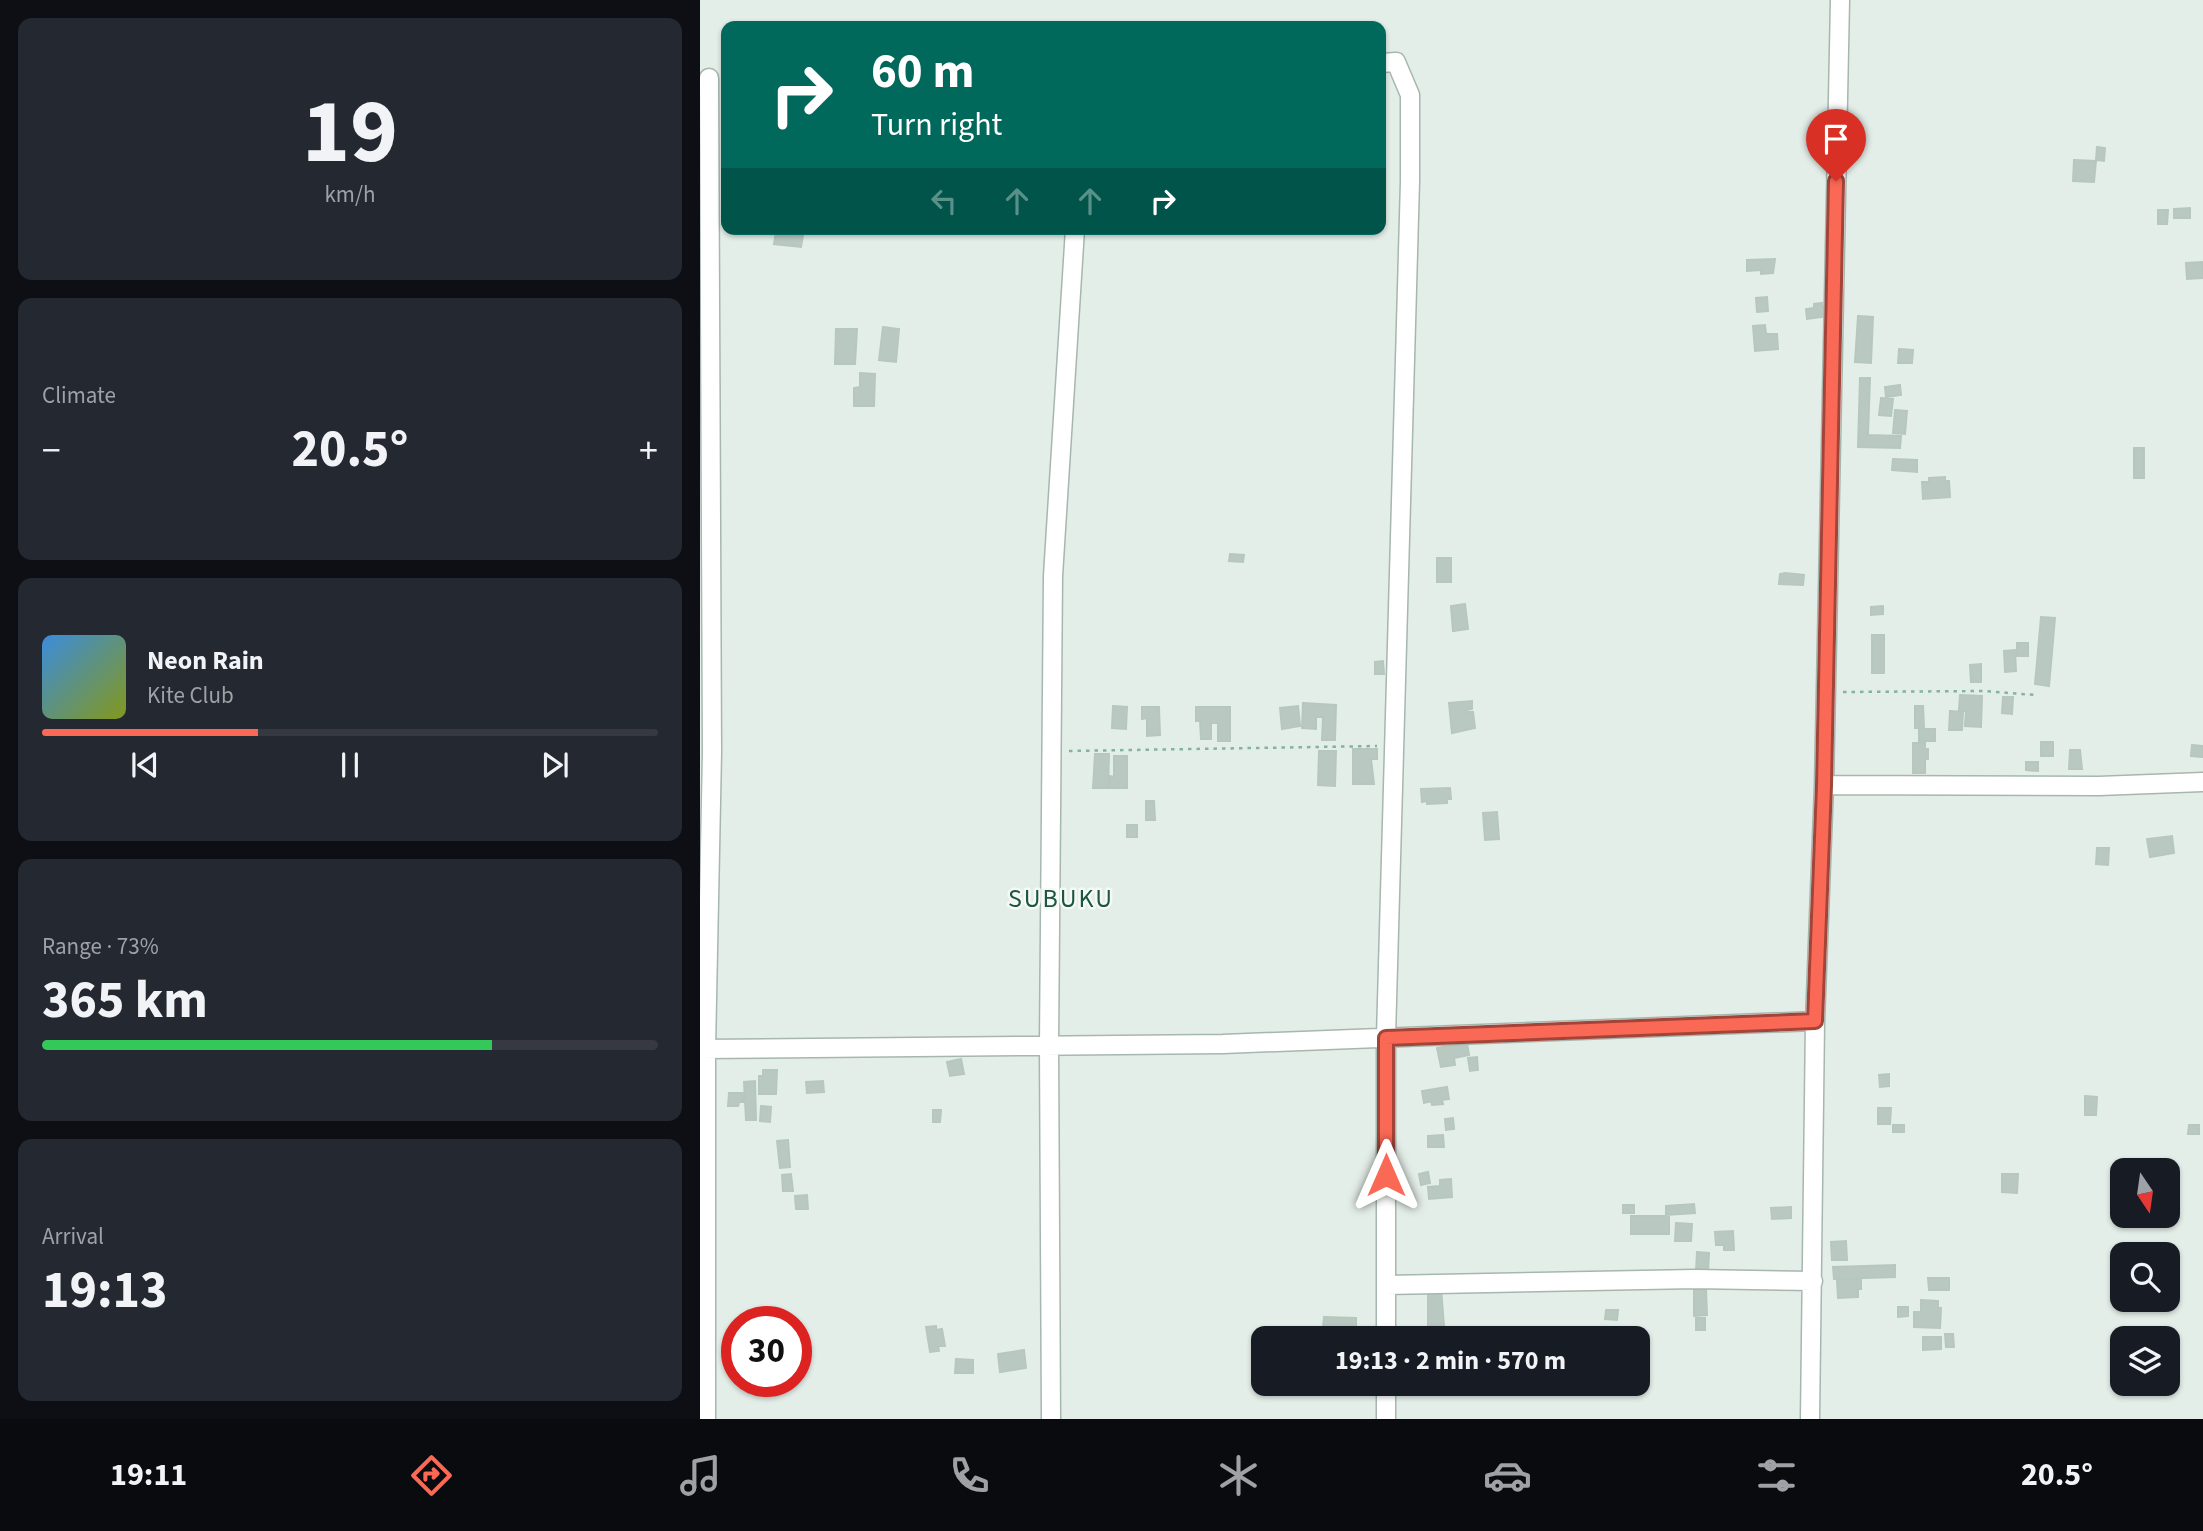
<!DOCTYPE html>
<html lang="en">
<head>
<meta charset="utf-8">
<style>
	body { margin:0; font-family:"Source Sans 3",sans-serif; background:#242831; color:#f1f3f6; height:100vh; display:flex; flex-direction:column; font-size:26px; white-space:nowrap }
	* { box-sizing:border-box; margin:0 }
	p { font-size:23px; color:#9ea1a6 }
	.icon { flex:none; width:38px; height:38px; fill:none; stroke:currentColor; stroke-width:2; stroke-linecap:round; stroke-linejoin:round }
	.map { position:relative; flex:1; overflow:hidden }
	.side { display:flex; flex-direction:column; gap:18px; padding:18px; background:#0d0f14; width:700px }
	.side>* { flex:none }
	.top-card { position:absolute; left:21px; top:21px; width:665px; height:214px; border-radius:14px; box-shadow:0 2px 5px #0004; background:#00695c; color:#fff; overflow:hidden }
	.needle { width:46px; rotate:167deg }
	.buttons { position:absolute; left:1410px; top:1158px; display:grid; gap:14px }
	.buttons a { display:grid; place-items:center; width:70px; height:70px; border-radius:14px; background:#171b24; box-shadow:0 2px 5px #0004; font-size:35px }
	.speed { position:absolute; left:21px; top:1306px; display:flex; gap:14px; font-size:35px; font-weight:700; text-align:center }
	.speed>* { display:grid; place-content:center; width:91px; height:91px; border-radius:50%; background:#171b24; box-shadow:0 2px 5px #0004; line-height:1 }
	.speed .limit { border:10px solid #d22; background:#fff; color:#111 }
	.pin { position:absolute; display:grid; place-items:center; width:60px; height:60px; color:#fff; margin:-72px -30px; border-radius:50% 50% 50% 0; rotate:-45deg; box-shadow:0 0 7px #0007 }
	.pin .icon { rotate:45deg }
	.me { position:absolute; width:77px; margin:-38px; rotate:0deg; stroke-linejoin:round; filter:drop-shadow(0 0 5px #0008) }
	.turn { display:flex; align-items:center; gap:24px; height:147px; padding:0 35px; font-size:32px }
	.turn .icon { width:91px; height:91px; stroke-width:2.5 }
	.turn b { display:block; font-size:49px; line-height:60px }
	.lanes { display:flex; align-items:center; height:66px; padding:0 35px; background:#0003; justify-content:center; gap:35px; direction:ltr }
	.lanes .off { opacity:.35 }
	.big { font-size:52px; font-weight:700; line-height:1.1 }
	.side .widget { flex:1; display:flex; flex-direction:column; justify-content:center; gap:10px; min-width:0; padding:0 24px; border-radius:14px; background:#242831 }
	.side .dial { align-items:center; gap:0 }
	.dial b { font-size:91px; line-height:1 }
	.song { display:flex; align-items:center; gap:21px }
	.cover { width:84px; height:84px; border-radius:10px; background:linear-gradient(135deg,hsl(210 70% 55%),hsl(70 70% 35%)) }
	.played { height:7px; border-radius:4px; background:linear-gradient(90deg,#fa6956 35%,#363941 35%) }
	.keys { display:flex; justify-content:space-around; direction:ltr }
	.heat { display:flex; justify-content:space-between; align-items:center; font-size:38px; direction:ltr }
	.charge { height:10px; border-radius:5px; background:linear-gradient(90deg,#34c759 73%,#363941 0) }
	.trip { position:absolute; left:551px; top:1326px; width:399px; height:70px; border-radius:14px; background:#171b24; box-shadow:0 2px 5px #0004; font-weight:700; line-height:70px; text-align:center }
	.tab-bar { display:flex; height:112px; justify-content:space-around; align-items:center; background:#090b0e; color:#9ea1a6 }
	.tab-bar .icon { width:49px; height:49px }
	.tab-bar .selected { color:#fa6956 }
	.tab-bar b { font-size:32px; color:#f1f3f6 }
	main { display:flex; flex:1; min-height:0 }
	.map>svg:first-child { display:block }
</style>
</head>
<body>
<main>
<section class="side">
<div class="widget dial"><b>19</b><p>km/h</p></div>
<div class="widget"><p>Climate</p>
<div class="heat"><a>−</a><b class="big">20.5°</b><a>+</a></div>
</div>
<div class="widget">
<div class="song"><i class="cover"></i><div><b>Neon Rain</b><p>Kite Club</p></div></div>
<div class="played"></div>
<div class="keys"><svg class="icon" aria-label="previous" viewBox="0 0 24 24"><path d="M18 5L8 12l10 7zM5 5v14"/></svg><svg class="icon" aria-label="pause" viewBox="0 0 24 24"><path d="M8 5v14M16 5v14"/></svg><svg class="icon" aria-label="next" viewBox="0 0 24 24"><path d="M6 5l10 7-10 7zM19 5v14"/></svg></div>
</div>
<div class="widget"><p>Range · 73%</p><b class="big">365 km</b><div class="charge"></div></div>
<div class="widget"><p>Arrival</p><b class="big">19:13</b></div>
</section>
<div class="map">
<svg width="1503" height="1419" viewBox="0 0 1503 1419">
	<rect width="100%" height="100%" fill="#e4eee8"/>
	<path fill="#b9c9c1" stroke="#b6c8be" stroke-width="2" d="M 1397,147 L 1405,148 L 1404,161 L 1396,160 Z
		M 1374,160 L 1396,161 L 1394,182 L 1373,181 Z
		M 1490,208 L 1490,218 L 1474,218 L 1474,209 Z
		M 1458,210 L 1468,210 L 1467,224 L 1458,224 Z
		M 76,232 L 103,235 L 101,247 L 74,244 Z
		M 1075,259 L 1073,273 L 1061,274 L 1061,270 L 1047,271 L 1047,260 Z
		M 1503,262 L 1503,278 L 1487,279 L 1486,263 Z
		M 1067,297 L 1068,311 L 1057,312 L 1056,298 Z
		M 1122,303 L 1122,307 L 1129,306 L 1130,316 L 1107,319 L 1106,309 L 1114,308 L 1114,304 Z
		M 1158,316 L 1173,317 L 1171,363 L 1155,362 Z
		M 1065,325 L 1066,334 L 1077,334 L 1078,349 L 1055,351 L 1053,326 Z
		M 183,327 L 199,329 L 196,362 L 179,360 Z
		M 136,329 L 157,329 L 155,364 L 135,364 Z
		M 1199,349 L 1213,350 L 1212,363 L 1198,363 Z
		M 160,373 L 175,374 L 174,406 L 154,406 L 154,388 L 160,387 Z
		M 1160,378 L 1170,378 L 1168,435 L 1201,436 L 1200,448 L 1158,447 Z
		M 1200,385 L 1201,395 L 1186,397 L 1185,387 Z
		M 1181,398 L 1193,399 L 1191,416 L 1179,415 Z
		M 1195,410 L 1207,411 L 1205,434 L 1193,433 Z
		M 1434,448 L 1444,448 L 1444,478 L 1434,478 Z
		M 1193,459 L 1217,460 L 1217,472 L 1192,470 Z
		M 1245,477 L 1245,481 L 1249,481 L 1250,497 L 1223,499 L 1222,482 L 1229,482 L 1229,478 Z
		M 530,554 L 544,555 L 543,562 L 529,561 Z
		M 737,558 L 751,558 L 751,582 L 737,582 Z
		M 1085,573 L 1104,575 L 1103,585 L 1079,584 L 1080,574 Z
		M 765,604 L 768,629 L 753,631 L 751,606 Z
		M 1183,606 L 1183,614 L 1171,615 L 1171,607 Z
		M 1341,617 L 1355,618 L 1349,686 L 1335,684 Z
		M 1172,635 L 1184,635 L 1184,673 L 1172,673 Z
		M 1317,643 L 1328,643 L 1328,656 L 1317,656 Z
		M 1315,650 L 1316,671 L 1305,672 L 1304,651 Z
		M 683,661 L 684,674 L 675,674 L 675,662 Z
		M 1281,664 L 1281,682 L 1271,682 L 1270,665 Z
		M 1260,695 L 1282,696 L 1281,727 L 1265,726 L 1266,711 L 1259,710 Z
		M 1303,697 L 1313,697 L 1312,714 L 1302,713 Z
		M 772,701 L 772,709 L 766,710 L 767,712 L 773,712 L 775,728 L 752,733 L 749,703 Z
		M 603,703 L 636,705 L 635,740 L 622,740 L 623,717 L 616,717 L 616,729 L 602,728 Z
		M 413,706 L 427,707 L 426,729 L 412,728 Z
		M 598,706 L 600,726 L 582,729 L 580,708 Z
		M 1215,706 L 1223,706 L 1224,728 L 1215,728 Z
		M 442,707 L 459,707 L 460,735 L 447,736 L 447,718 L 442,719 Z
		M 496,707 L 530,707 L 530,741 L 518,741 L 518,723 L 511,723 L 511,739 L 501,739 L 500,721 L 496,721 Z
		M 1250,711 L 1263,712 L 1262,730 L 1249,730 Z
		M 1219,729 L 1235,729 L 1235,741 L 1219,741 Z
		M 1341,742 L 1353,742 L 1353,756 L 1341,756 Z
		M 1213,743 L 1225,743 L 1225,749 L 1228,749 L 1228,759 L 1225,759 L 1225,773 L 1213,773 Z
		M 1492,745 L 1503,746 L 1503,757 L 1491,756 Z
		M 653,749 L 677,749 L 677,759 L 671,759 L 674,784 L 653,784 Z
		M 1370,750 L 1380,750 L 1382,769 L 1369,769 Z
		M 619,751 L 636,751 L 635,786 L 618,785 Z
		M 395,754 L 409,754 L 408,788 L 393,788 Z
		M 414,756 L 427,756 L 427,788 L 410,788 L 410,776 L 414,777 Z
		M 1326,762 L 1338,762 L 1338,771 L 1326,770 Z
		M 750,788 L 751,799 L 747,799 L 747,803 L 727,804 L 727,801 L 722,802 L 721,789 Z
		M 446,801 L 454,801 L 455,820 L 446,820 Z
		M 797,812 L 799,839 L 785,840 L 783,813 Z
		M 427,825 L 437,825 L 437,837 L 427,837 Z
		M 1472,836 L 1474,853 L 1450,857 L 1447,839 Z
		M 1397,848 L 1409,848 L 1408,865 L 1396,864 Z
		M 767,1043 L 769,1055 L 754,1058 L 755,1065 L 741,1067 L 737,1048 Z
		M 777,1057 L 778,1070 L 770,1071 L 768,1058 Z
		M 261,1059 L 264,1074 L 250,1076 L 247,1062 Z
		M 63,1070 L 77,1070 L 76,1094 L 59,1094 L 59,1076 L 63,1076 Z
		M 1189,1074 L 1189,1086 L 1180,1087 L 1179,1075 Z
		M 55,1081 L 56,1120 L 46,1120 L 44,1082 Z
		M 123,1081 L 124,1092 L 107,1093 L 106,1082 Z
		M 747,1087 L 749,1099 L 742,1100 L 743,1104 L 732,1105 L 731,1101 L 724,1103 L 722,1091 Z
		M 29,1093 L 43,1093 L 43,1102 L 39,1102 L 38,1106 L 28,1106 Z
		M 1385,1096 L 1397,1097 L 1396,1115 L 1385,1115 Z
		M 61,1106 L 71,1107 L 70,1122 L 60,1121 Z
		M 1178,1108 L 1191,1108 L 1190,1124 L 1178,1124 Z
		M 233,1110 L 241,1110 L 240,1122 L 233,1122 Z
		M 753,1118 L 754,1129 L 746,1130 L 745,1119 Z
		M 1193,1125 L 1204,1125 L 1204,1132 L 1193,1132 Z
		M 1489,1125 L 1499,1125 L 1499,1134 L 1488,1134 Z
		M 743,1135 L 744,1147 L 728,1147 L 728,1136 Z
		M 88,1140 L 90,1167 L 80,1168 L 77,1141 Z
		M 728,1172 L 730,1183 L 721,1185 L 719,1174 Z
		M 91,1174 L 93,1191 L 83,1191 L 82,1175 Z
		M 1302,1174 L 1318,1174 L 1317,1193 L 1302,1192 Z
		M 751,1179 L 752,1197 L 729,1199 L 728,1187 L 740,1186 L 740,1180 Z
		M 107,1195 L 108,1209 L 96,1209 L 95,1196 Z
		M 994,1204 L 995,1213 L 966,1215 L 966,1206 Z
		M 923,1205 L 934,1205 L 934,1213 L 923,1213 Z
		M 1091,1207 L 1091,1218 L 1072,1219 L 1071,1208 Z
		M 931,1216 L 969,1216 L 969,1234 L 931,1234 Z
		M 976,1223 L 992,1224 L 991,1241 L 975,1241 Z
		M 1033,1231 L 1034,1250 L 1024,1250 L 1024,1245 L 1016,1245 L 1015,1232 Z
		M 1146,1241 L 1147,1260 L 1132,1260 L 1131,1242 Z
		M 997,1252 L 1009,1253 L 1008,1272 L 996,1271 Z
		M 1195,1265 L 1195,1277 L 1134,1279 L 1133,1267 Z
		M 1228,1278 L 1249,1278 L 1249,1290 L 1229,1290 Z
		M 1161,1279 L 1161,1289 L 1158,1289 L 1158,1297 L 1138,1298 L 1137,1280 Z
		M 728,1289 L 741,1289 L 744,1326 L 728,1326 Z
		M 1006,1289 L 1007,1315 L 994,1316 L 994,1290 Z
		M 1221,1300 L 1238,1301 L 1238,1308 L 1241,1308 L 1240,1328 L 1214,1327 L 1214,1312 L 1221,1312 Z
		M 1198,1307 L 1208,1307 L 1208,1316 L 1198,1317 Z
		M 906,1310 L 918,1310 L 917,1320 L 905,1319 Z
		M 624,1317 L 656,1318 L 656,1328 L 623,1328 Z
		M 996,1318 L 1005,1318 L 1005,1330 L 996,1330 Z
		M 236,1326 L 236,1330 L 242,1329 L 245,1346 L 238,1346 L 239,1351 L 230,1352 L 226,1327 Z
		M 739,1328 L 741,1339 L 727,1339 L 726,1330 Z
		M 777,1329 L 777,1339 L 753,1339 L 753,1331 Z
		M 894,1330 L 904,1331 L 903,1339 L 893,1339 Z
		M 1245,1334 L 1253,1334 L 1254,1347 L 1246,1347 Z
		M 1223,1337 L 1241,1337 L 1241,1349 L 1223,1350 Z
		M 324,1350 L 326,1368 L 300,1372 L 298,1354 Z
		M 256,1359 L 273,1360 L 273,1373 L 255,1373 Z"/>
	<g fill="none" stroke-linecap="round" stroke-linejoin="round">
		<g stroke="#a6b7af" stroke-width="21">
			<path id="minor" d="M 681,63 L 696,62 L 710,95 L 710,181 L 686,1037 L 686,1339
				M 1124,785 L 1399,786 L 1503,782
				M 0,1049 L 523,1044 L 1115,1021 L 1124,785 L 1140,0
				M 686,1285 L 995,1279 L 1113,1281
				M 6,1419 L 6,1049 L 12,752 L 9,78
				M 351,1419 L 349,1045 L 353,576 L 375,229
				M 686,1419 L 686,1384
				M 1110,1419 L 1115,1021"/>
		</g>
		<path stroke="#82b49e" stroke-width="2.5" stroke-dasharray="3.5 5" stroke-linecap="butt" d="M 1143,692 L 1283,691 L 1336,695
			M 369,751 L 677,746"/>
		<use href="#minor" stroke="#fff" stroke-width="18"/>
	</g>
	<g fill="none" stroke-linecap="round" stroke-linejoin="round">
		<g stroke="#a24438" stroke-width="18">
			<path id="route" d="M 686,1175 L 686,1038 L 1115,1021 L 1124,785 L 1136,181"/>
		</g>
		<use href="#route" stroke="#fa6956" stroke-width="12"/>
	</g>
	<g text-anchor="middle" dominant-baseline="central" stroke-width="5" stroke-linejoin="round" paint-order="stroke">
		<g font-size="26" letter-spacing="2" fill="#1c5540" stroke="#f5faf7">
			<text x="361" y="898">SUBUKU</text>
		</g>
	</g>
</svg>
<div class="buttons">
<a><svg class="needle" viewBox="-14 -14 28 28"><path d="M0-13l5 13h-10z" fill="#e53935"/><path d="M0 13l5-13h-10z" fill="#9ea1a6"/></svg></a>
<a><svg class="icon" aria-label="search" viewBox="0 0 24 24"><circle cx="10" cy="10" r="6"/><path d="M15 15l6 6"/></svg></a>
<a><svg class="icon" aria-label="layers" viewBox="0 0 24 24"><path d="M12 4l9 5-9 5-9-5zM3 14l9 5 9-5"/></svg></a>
</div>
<div class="speed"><div class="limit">30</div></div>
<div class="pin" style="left:1136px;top:181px;background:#d93025"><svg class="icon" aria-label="arrive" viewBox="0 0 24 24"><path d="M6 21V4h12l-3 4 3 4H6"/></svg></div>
<svg class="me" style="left:686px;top:1175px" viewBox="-20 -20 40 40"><path d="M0-17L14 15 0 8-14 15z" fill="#fa6956" stroke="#fff" stroke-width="4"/></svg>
<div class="trip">19:13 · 2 min · 570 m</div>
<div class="top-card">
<div class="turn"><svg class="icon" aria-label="right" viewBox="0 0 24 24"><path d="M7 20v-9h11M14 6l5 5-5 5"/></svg><div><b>60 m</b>Turn right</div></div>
<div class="lanes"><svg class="icon off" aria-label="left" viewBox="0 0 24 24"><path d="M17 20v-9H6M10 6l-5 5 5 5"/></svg><svg class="icon off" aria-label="ahead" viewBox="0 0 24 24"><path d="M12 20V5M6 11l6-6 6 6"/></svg><svg class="icon off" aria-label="ahead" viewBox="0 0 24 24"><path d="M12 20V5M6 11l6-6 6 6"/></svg><svg class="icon" aria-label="right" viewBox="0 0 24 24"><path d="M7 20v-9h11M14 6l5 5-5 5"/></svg></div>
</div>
</div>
</main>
<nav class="tab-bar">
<b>19:11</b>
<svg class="icon selected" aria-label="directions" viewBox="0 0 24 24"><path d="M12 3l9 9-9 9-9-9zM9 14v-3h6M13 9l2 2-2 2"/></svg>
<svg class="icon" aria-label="music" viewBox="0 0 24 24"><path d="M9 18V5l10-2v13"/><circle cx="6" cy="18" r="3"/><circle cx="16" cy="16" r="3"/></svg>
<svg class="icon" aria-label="phone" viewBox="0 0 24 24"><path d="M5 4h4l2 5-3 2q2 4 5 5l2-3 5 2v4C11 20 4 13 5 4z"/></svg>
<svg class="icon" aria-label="climate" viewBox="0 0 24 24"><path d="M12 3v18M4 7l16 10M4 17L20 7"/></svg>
<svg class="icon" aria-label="car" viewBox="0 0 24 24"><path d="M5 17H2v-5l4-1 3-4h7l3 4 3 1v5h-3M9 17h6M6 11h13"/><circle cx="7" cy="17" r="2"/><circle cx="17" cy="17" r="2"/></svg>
<svg class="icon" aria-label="filters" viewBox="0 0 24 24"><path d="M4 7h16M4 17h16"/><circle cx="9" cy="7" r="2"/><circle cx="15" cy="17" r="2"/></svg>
<b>20.5°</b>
</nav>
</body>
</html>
